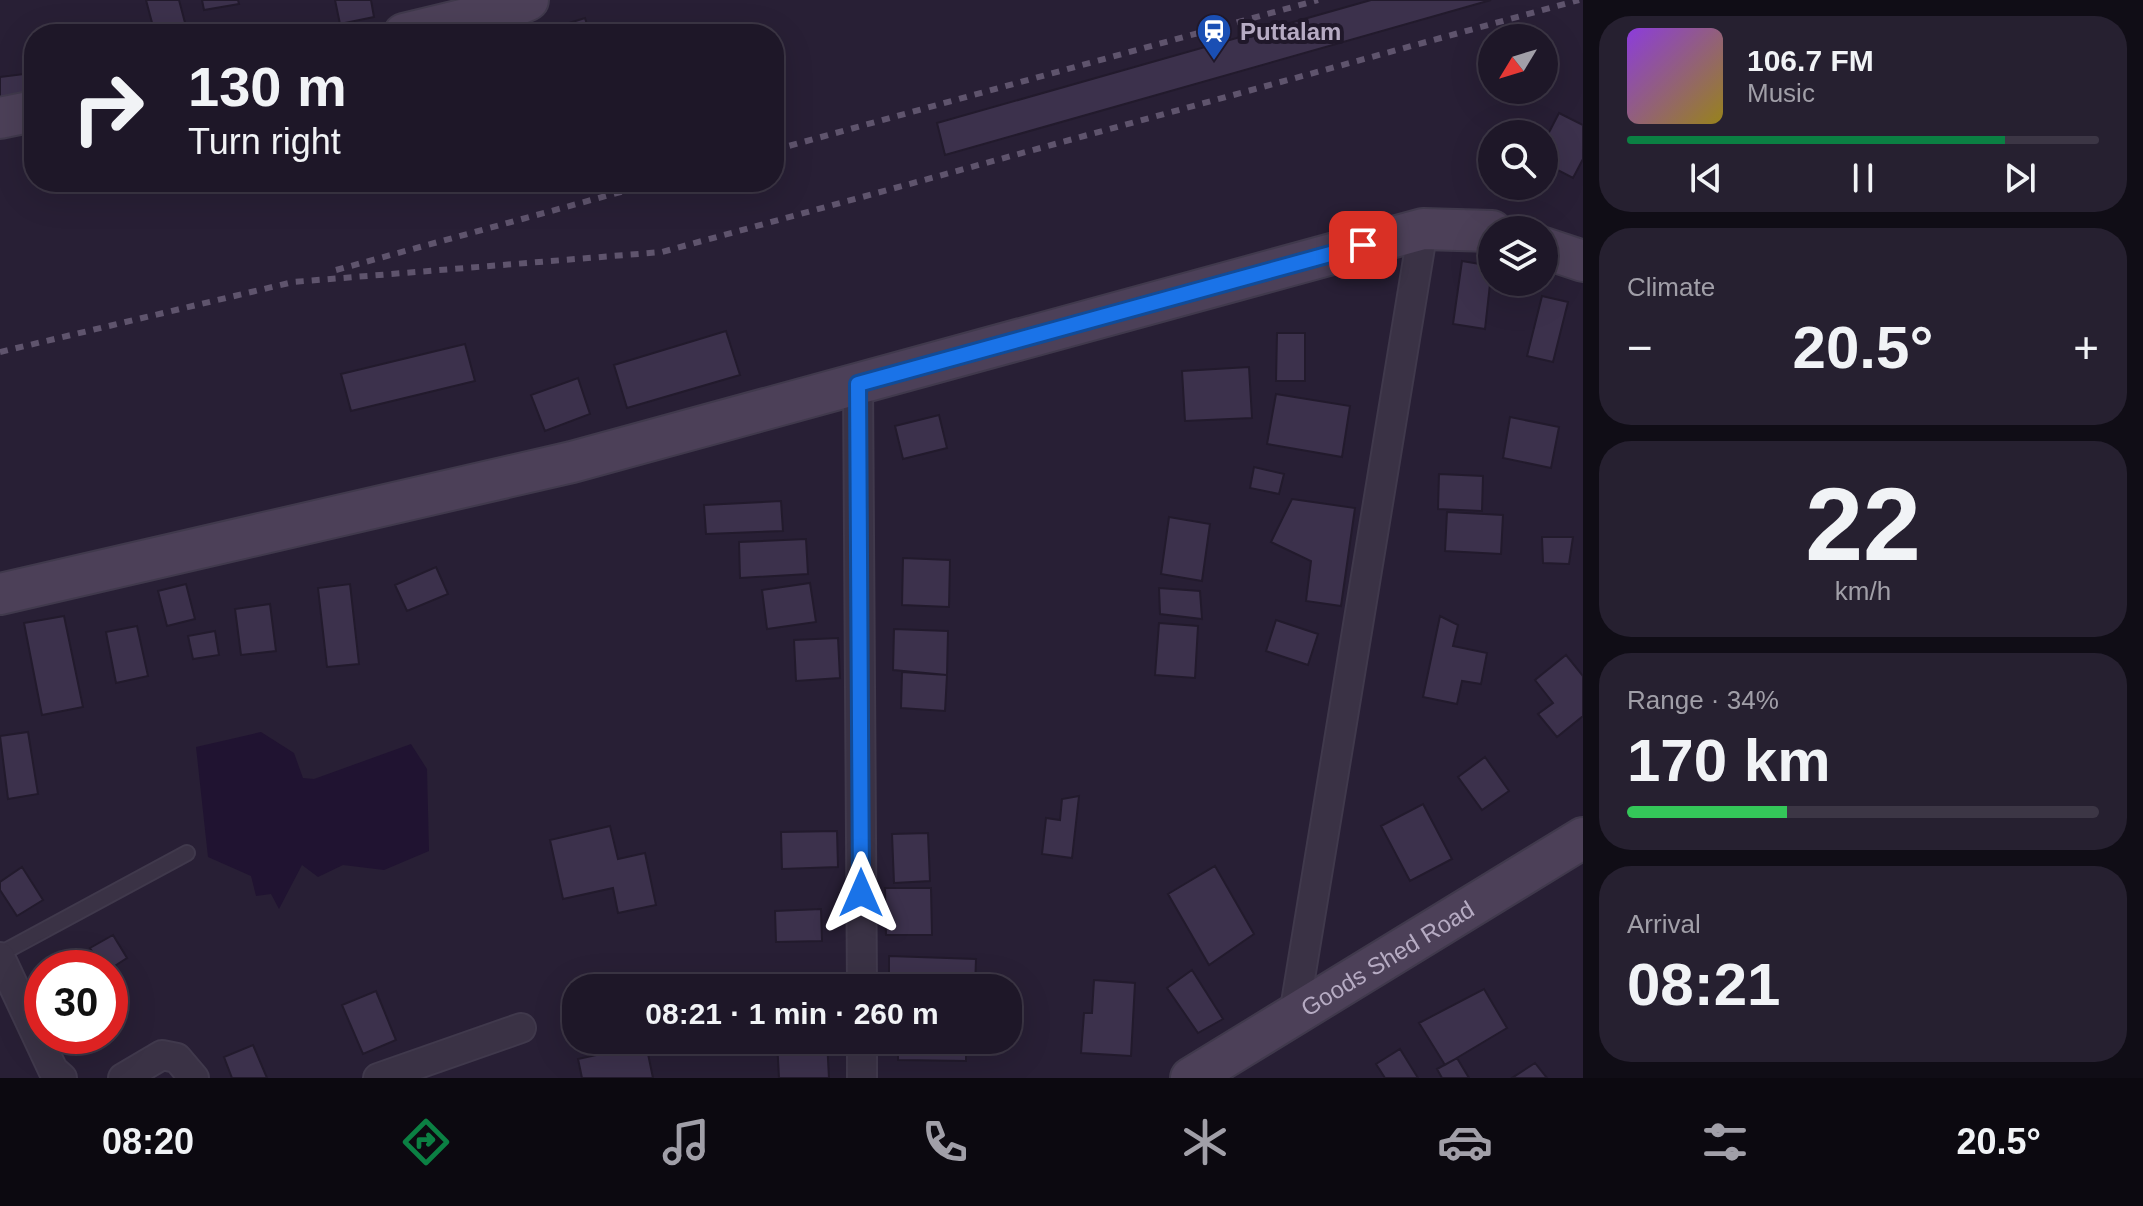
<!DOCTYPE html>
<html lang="en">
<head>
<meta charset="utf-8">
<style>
	body { margin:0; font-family:Arial,sans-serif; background:#262030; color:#f1f3f6; height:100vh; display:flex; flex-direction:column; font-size:30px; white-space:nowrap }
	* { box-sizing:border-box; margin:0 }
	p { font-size:26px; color:#a19fa8 }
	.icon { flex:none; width:44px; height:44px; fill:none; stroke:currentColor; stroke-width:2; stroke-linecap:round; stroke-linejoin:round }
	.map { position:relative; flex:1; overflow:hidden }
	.details { display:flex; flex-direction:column; gap:16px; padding:16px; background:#100d16; width:560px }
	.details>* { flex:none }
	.banner { position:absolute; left:24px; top:24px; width:760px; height:168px; border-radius:32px; box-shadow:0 8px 32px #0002,0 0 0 2px #3c3645; background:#1e1728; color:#f1f3f6; overflow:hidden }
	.needle { width:52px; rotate:232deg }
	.tools { position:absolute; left:1478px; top:24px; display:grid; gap:16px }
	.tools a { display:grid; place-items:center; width:80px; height:80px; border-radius:50%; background:#1e1728; box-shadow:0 8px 32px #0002,0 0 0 2px #3c3645; font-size:40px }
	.speed { position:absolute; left:24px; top:950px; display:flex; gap:16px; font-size:40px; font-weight:700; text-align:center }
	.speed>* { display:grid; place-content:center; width:104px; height:104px; border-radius:50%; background:#1e1728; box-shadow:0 8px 32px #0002,0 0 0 2px #3c3645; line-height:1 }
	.speed .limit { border:12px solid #d22; background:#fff; color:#111 }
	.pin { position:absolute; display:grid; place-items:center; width:68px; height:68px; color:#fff; margin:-34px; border-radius:16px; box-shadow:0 4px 12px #0006 }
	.me { position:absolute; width:88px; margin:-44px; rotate:0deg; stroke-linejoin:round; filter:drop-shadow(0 0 6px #0008) }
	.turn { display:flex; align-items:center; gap:28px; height:168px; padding:0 32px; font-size:36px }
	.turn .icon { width:104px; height:104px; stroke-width:2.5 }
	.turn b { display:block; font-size:56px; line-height:68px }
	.big { font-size:60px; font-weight:600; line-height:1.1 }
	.details .tile { flex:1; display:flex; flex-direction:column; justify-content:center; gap:12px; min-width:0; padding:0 28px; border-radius:32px; background:#262030 }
	.details .dial { align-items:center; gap:0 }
	.dial b { font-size:104px; line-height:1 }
	.song { display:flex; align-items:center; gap:24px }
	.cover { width:96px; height:96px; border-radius:12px; background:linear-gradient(135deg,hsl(270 70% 55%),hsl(50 70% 35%)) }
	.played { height:8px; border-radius:4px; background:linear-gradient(90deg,#0b8043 80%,#3c3645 80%) }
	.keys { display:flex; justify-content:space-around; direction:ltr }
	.heat { display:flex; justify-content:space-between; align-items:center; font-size:44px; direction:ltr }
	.charge { height:12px; border-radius:6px; background:linear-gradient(90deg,#34c759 34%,#3c3645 0) }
	.trip { position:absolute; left:562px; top:974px; width:460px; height:80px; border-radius:32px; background:#1e1728; box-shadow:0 8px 32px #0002,0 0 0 2px #3c3645; font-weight:600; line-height:80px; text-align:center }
	.tabs { display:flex; height:128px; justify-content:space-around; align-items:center; background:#0c0910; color:#a19fa8 }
	.tabs .icon { width:56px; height:56px }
	.tabs .active { color:#0b8043 }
	.tabs b { font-size:36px; color:#f1f3f6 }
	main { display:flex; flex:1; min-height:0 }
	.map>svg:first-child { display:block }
</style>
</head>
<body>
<main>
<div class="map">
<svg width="1583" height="1078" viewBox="0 0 1583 1078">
	<rect width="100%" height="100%" fill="#281f35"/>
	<path fill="#201331" d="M 261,732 L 294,753 L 303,778 L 314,779 L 411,744 L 427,769 L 429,851 L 384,870 L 343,865 L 318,877 L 302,865 L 279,909 L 271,894 L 256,896 L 251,876 L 208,857 L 196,747 Z"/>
	<path fill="#3c314c" stroke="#221a2c" stroke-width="2" d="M 146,0 L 179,0 L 188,34 L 155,34 Z
		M 202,0 L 238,0 L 239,4 L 204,10 Z
		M 335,0 L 371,0 L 374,17 L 340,24 Z
		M 1371,0 L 1491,0 L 945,155 L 937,123 Z
		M 585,18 L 590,34 L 545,34 L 544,31 Z
		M 32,73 L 34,98 L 0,102 L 0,77 Z
		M 1559,113 L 1583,125 L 1583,159 L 1573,178 L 1544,163 L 1544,142 Z
		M 1462,261 L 1492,266 L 1485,329 L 1453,324 Z
		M 1542,296 L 1568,302 L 1553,362 L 1527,356 Z
		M 726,331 L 740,375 L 627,408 L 614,365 Z
		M 1277,333 L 1305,333 L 1305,381 L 1276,381 Z
		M 465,344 L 475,381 L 351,411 L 341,374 Z
		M 1249,367 L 1252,418 L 1185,421 L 1182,371 Z
		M 578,378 L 590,414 L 545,431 L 531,395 Z
		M 1276,394 L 1350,406 L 1342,457 L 1267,444 Z
		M 939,415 L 947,448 L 903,459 L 895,426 Z
		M 1510,417 L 1559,427 L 1551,468 L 1503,458 Z
		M 1254,467 L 1284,474 L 1279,494 L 1250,488 Z
		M 1439,474 L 1483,476 L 1482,511 L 1438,509 Z
		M 1292,499 L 1355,508 L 1341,606 L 1306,601 L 1311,561 L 1271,542 Z
		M 781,501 L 783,531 L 706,534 L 704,505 Z
		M 1447,512 L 1503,515 L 1501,554 L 1445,551 Z
		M 1169,517 L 1210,524 L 1202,581 L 1161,574 Z
		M 1542,537 L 1573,537 L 1569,564 L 1543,563 Z
		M 806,539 L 808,574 L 740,578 L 739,542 Z
		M 903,558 L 950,560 L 949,607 L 902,605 Z
		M 436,567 L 448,594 L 407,611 L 395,585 Z
		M 810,583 L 816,622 L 767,629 L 762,590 Z
		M 186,584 L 195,619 L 167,626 L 158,591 Z
		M 350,584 L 359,664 L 327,667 L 318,588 Z
		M 1159,588 L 1200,591 L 1202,619 L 1160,614 Z
		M 270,604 L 276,651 L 241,655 L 235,609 Z
		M 64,616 L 83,707 L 42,715 L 24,623 Z
		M 1440,616 L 1458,625 L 1453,646 L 1487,653 L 1481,684 L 1462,681 L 1457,704 L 1423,697 Z
		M 1276,620 L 1318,634 L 1308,665 L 1266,651 Z
		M 1159,623 L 1198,626 L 1195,678 L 1155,675 Z
		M 137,626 L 148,676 L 116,683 L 106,632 Z
		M 894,629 L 948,631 L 947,675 L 893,670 Z
		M 215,631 L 219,655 L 193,659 L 188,636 Z
		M 838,638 L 840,678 L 796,681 L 794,640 Z
		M 1566,655 L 1583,676 L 1583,716 L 1557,737 L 1538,714 L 1553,703 L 1535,680 Z
		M 902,672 L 947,675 L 945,711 L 901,708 Z
		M 28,732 L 38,794 L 8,799 L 0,736 Z
		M 1485,757 L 1509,791 L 1482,810 L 1458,777 Z
		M 1079,796 L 1072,858 L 1042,854 L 1046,818 L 1060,820 L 1062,799 Z
		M 1423,804 L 1452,859 L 1410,881 L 1381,826 Z
		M 610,826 L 618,859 L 645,853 L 656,905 L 618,913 L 613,888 L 563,899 L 550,840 Z
		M 837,831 L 838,867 L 782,869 L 781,832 Z
		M 928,833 L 930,881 L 894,883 L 892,834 Z
		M 1215,866 L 1254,934 L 1209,965 L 1168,894 Z
		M 22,867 L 43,900 L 17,916 L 0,890 L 0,882 Z
		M 885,888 L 931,888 L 932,935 L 886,935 Z
		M 821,909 L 822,941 L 776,942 L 775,911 Z
		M 113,935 L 127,958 L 110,969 L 102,968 L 90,948 Z
		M 889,956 L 976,959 L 975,988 L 889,988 Z
		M 1192,970 L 1223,1019 L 1198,1033 L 1167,988 Z
		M 1094,980 L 1135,983 L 1131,1056 L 1081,1053 L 1084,1013 L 1092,1013 Z
		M 1484,989 L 1507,1028 L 1445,1065 L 1419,1023 Z
		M 376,991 L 396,1040 L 363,1054 L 342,1005 Z
		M 777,1040 L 827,1040 L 829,1078 L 779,1078 Z
		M 898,1040 L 966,1040 L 966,1061 L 898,1060 Z
		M 646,1044 L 653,1078 L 582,1078 L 578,1059 Z
		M 253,1045 L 267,1078 L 232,1078 L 224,1057 Z
		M 1400,1049 L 1418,1078 L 1385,1078 L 1376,1064 Z
		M 1457,1058 L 1469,1078 L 1442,1078 L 1437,1069 Z
		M 1535,1063 L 1547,1078 L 1512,1078 Z"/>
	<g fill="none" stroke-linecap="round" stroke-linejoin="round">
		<g stroke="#40394c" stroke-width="18">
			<path id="lane" d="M 0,954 L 187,853"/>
		</g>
		<g stroke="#40394c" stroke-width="32">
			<path id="street" d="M 858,384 L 862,988
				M 0,957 L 53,1070 L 62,1078
				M 1294,1015 L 1423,229
				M 862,1040 L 862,1078
				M 123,1078 L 162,1055 L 177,1058 L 194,1078
				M 378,1078 L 521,1028"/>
		</g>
		<g stroke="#40394c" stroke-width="44">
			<g id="secondary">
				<path d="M 404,34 L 507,9 L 528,0"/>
				<path d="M 0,118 L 34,111"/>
				<path d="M 1544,248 L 1583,261"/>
				<path d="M 0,594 L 572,462 L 1423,229 L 1492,231"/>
				<path id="s1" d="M 1191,1078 L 1583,838"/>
			</g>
		</g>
		<use href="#lane" stroke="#3a3245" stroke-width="14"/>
		<use href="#street" stroke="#3a3245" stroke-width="28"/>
		<use href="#secondary" stroke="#4c4058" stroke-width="40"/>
		<path stroke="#5f546d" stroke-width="6" stroke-dasharray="8 8" stroke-linecap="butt" d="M 774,150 L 1318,0
			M 336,270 L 657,182
			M 0,352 L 293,282 L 662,252 L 1579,0"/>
	</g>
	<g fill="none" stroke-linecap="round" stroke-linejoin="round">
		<g stroke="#114b97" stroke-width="20">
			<path id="route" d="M 861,893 L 858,384 L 1363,245"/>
		</g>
		<use href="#route" stroke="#1a73e8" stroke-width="14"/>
	</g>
	<defs>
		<g id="station-pin" transform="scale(1.8)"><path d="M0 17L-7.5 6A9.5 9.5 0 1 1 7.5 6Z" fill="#1a4fb4" stroke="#20182a"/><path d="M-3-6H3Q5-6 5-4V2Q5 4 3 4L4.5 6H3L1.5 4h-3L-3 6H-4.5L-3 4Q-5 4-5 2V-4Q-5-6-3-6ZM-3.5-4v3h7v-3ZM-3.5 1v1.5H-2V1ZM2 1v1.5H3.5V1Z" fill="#fff"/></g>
	</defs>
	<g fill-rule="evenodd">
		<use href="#station-pin" x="1214" y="31"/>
	</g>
	<g text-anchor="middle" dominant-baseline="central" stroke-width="8" stroke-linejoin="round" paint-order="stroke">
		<g font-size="24" font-weight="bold" fill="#b6abc3" stroke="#20182a" text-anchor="start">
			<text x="1240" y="31">Puttalam</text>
		</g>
		<g font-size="24" fill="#b6abc3" stroke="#20182a">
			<text stroke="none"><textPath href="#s1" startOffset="230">Goods Shed Road</textPath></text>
		</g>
	</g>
</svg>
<div class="tools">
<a><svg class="needle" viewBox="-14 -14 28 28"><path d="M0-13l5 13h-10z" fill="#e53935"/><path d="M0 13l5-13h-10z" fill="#a19fa8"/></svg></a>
<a><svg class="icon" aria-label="search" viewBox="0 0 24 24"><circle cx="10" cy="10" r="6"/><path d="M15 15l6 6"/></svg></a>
<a><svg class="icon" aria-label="layers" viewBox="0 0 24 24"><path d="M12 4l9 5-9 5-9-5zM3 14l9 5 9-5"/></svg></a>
</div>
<div class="speed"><div class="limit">30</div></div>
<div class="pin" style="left:1363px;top:245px;background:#d93025"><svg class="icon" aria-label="arrive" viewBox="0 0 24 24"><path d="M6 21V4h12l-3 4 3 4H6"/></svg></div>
<svg class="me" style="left:861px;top:893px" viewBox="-20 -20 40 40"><path d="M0-17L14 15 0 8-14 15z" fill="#1a73e8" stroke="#fff" stroke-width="4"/></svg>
<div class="trip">08:21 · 1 min · 260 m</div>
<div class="banner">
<div class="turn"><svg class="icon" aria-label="right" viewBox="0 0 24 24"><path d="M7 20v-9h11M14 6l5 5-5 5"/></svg><div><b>130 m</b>Turn right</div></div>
</div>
</div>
<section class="details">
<div class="tile">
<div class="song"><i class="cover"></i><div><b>106.7 FM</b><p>Music</p></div></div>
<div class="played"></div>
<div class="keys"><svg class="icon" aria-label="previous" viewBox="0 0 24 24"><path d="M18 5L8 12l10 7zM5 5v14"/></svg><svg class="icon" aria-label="pause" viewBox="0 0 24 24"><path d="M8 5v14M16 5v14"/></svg><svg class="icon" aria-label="next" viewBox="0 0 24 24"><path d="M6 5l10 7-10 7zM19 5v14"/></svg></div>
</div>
<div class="tile"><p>Climate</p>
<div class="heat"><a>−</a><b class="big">20.5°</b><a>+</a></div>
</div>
<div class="tile dial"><b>22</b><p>km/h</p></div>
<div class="tile"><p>Range · 34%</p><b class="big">170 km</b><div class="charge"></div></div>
<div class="tile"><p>Arrival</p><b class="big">08:21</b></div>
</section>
</main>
<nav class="tabs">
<b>08:20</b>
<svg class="icon active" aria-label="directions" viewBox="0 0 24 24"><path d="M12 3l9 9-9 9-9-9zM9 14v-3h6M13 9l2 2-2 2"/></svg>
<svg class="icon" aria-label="music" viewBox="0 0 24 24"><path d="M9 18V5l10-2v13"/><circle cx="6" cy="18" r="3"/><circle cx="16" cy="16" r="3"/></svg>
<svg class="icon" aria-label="phone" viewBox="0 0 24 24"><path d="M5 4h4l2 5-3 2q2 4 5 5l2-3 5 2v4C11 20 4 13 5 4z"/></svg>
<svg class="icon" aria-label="climate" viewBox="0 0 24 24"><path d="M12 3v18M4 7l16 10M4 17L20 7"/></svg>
<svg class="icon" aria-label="car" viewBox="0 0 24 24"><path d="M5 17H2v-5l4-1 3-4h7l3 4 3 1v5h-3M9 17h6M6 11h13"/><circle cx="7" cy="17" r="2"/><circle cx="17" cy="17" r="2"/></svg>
<svg class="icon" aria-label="filters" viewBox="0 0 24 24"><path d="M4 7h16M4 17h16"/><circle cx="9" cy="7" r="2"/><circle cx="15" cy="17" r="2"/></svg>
<b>20.5°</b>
</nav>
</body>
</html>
